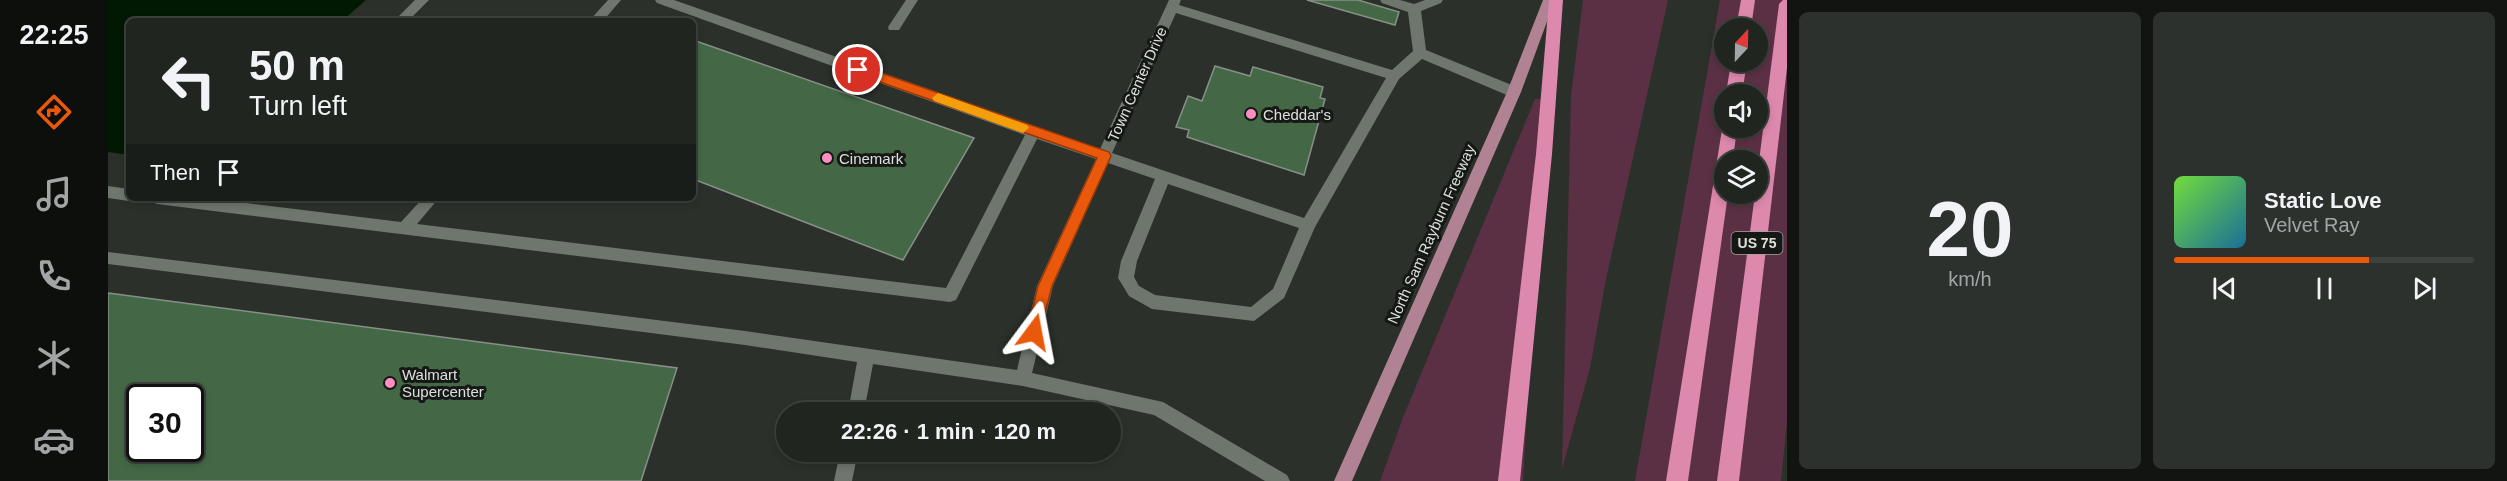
<!DOCTYPE html>
<html lang="en">
<head>
<meta charset="utf-8">
<style>
	body { margin:0; font-family:Arial,sans-serif; background:#2d312d; color:#f1f3f6; height:100vh; display:flex; flex-direction:column; font-size:22px; white-space:nowrap }
	* { box-sizing:border-box; margin:0 }
	p { font-size:20px; color:#a2a5a5 }
	.icon { flex:none; width:33px; height:33px; fill:none; stroke:currentColor; stroke-width:2; stroke-linecap:round; stroke-linejoin:round }
	.map { position:relative; flex:1; overflow:hidden }
	.sheet { display:flex; flex-direction:column; gap:12px; padding:12px; background:#121412; width:720px }
	.sheet>* { flex:none }
	.hud { position:absolute; left:18px; top:18px; width:570px; height:183px; border-radius:9px; box-shadow:0 3px 9px #0003,0 0 0 2px #3d423e; background:#202520; color:#f1f3f6; overflow:hidden }
	.needle { width:39px; rotate:22deg }
	.tools { position:absolute; left:1606px; top:18px; display:grid; gap:12px }
	.tools a { display:grid; place-items:center; width:54px; height:54px; border-radius:50%; background:#202520; box-shadow:0 3px 9px #0003,0 0 0 2px #3d423e; font-size:30px }
	.speed { position:absolute; left:18px; top:384px; display:flex; gap:12px; font-size:30px; font-weight:700; text-align:center }
	.speed>* { display:grid; place-content:center; width:78px; height:78px; border-radius:50%; background:#202520; box-shadow:0 3px 9px #0003,0 0 0 2px #3d423e; line-height:1 }
	.speed .limit { border:3px solid #111; border-radius:9px; background:#fff; color:#111 }
	.pin { position:absolute; display:grid; place-items:center; width:51px; height:51px; color:#fff; margin:-26px; border:3px solid #fff; border-radius:50%; box-shadow:0 2px 6px #0007 }
	.me { position:absolute; width:66px; margin:-33px; rotate:13deg; stroke-linejoin:round; filter:drop-shadow(0 0 4px #0008) }
	.turn { display:flex; align-items:center; gap:21px; height:126px; padding:0 24px; font-size:27px }
	.turn .icon { width:78px; height:78px; stroke-width:2.5 }
	.turn b { display:block; font-size:42px; line-height:51px }
	.then { display:flex; align-items:center; height:57px; padding:0 24px; background:#0003; gap:12px; font-size:22px }
	.sheet .tile { flex:1; display:flex; flex-direction:column; justify-content:center; gap:9px; min-width:0; padding:0 21px; border-radius:9px; background:#2d312d }
	.sheet .dial { align-items:center; gap:0 }
	.dial b { font-size:78px; line-height:1 }
	.song { display:flex; align-items:center; gap:18px }
	.cover { width:72px; height:72px; border-radius:9px; background:linear-gradient(135deg,hsl(100 70% 55%),hsl(200 70% 35%)) }
	.played { height:6px; border-radius:3px; background:linear-gradient(90deg,#ea580c 65%,#3d423e 65%) }
	.keys { display:flex; justify-content:space-around; direction:ltr }
	.sheet .tiles { flex:1; display:grid; gap:12px; grid-template-columns:repeat(2,1fr) }
	.trip { position:absolute; left:668px; top:402px; width:345px; height:60px; border-radius:30px; background:#202520; box-shadow:0 3px 9px #0003,0 0 0 2px #3d423e; font-weight:800; line-height:60px; text-align:center }
	main { display:flex; flex:1; min-height:0 }
	.dock { display:flex; flex-direction:column; width:108px; justify-content:space-around; align-items:center; background:#0d0f0d; color:#a2a5a5 }
	.dock .icon { width:42px; height:42px }
	.dock .on { color:#ea580c }
	.dock b { font-size:27px; color:#f1f3f6 }
	.map>svg:first-child { display:block }
</style>
</head>
<body>
<main>
<nav class="dock">
<b>22:25</b>
<svg class="icon on" aria-label="directions" viewBox="0 0 24 24"><path d="M12 3l9 9-9 9-9-9zM9 14v-3h6M13 9l2 2-2 2"/></svg>
<svg class="icon" aria-label="music" viewBox="0 0 24 24"><path d="M9 18V5l10-2v13"/><circle cx="6" cy="18" r="3"/><circle cx="16" cy="16" r="3"/></svg>
<svg class="icon" aria-label="phone" viewBox="0 0 24 24"><path d="M5 4h4l2 5-3 2q2 4 5 5l2-3 5 2v4C11 20 4 13 5 4z"/></svg>
<svg class="icon" aria-label="climate" viewBox="0 0 24 24"><path d="M12 3v18M4 7l16 10M4 17L20 7"/></svg>
<svg class="icon" aria-label="car" viewBox="0 0 24 24"><path d="M5 17H2v-5l4-1 3-4h7l3 4 3 1v5h-3M9 17h6M6 11h13"/><circle cx="7" cy="17" r="2"/><circle cx="17" cy="17" r="2"/></svg>
</nav>
<div class="map">
<svg width="1679" height="481" viewBox="0 0 1679 481">
	<rect width="100%" height="100%" fill="#2b312a"/>
	<path fill="#5b3044" fill-rule="evenodd" d="M 1475,0 L 1560,0 L 1498,279 L 1482,368 L 1454,469 L 1463,96 Z
		M 1612,0 L 1679,0 L 1679,421 L 1673,481 L 1527,481 ZM 1617,28 L 1650,28 L 1650,62 L 1617,62 ZM 1617,94 L 1650,94 L 1650,128 L 1617,128 ZM 1617,160 L 1650,160 L 1650,194 L 1617,194 Z
		M 1427,99 L 1432,99 L 1436,102 L 1415,481 L 1272,481 L 1296,415 Z"/>
	<path fill="#011903" d="M 0,0 L 258,0 L 234,21 L 21,21 L 21,155 L 0,152 Z"/>
	<path fill="#446845" stroke="#888f88" stroke-width="1.5" fill-rule="evenodd" d="M 1199,0 L 1250,0 L 1291,12 L 1287,25 Z
		M 585,40 L 866,138 L 795,260 L 585,179 Z
		M 1107,66 L 1142,76 L 1145,67 L 1215,87 L 1212,98 L 1217,99 L 1196,175 L 1079,137 L 1081,130 L 1068,127 L 1080,96 L 1094,101 Z
		M 0,293 L 569,368 L 533,481 L 0,481 ZM 32,398 L 82,398 L 82,448 L 32,448 Z"/>
	<g fill="none" stroke-linecap="round" stroke-linejoin="round">
		<path fill="#6e766e" fill-rule="evenodd" d="M 307,0 L 321,0 L 300,21 L 286,21 Z
			M 500,0 L 513,0 L 495,21 L 481,21 Z
			M 547,0 L 566,0 L 992,149 L 1061,0 L 1073,0 L 1071,5 L 1284,70 L 1305,51 L 1300,12 L 1274,3 L 1272,0 L 1292,0 L 1306,4 L 1317,0 L 1335,0 L 1333,3 L 1313,11 L 1318,50 L 1411,88 L 1413,92 L 1406,97 L 1401,96 L 1314,59 L 1291,79 L 1207,227 L 1176,298 L 1146,321 L 1044,309 L 1021,296 L 1010,278 L 1013,261 L 1047,179 L 1000,163 L 945,286 L 924,373 L 1055,402 L 1179,475 L 1182,481 L 1157,481 L 1046,415 L 915,386 L 765,364 L 756,412 L 740,412 L 749,362 L 637,345 L 0,264 L 0,252 L 637,331 L 909,370 L 929,286 L 988,159 L 929,139 L 848,300 L 842,302 L 49,204 L 44,202 L 42,198 L 98,198 L 293,222 L 315,198 L 331,198 L 309,224 L 838,288 L 917,135 L 549,3 ZM 1068,13 L 1278,78 L 1196,218 L 1004,153 ZM 1060,184 L 1191,228 L 1165,289 L 1143,307 L 1047,295 L 1031,286 L 1026,277 L 1029,261 Z
			M 798,0 L 810,0 L 791,30 L 781,30 L 780,27 Z
			M 0,186 L 21,189 L 21,198 L 27,198 L 21,201 L 0,198 Z
			M 732,452 L 750,452 L 744,481 L 726,481 Z"/>
		<path fill="#b18194" fill-rule="evenodd" d="M 1435,0 L 1447,0 L 1413,92 L 1244,481 L 1226,481 L 1399,92 Z"/>
		<path fill="#dd88ad" fill-rule="evenodd" d="M 1441,0 L 1455,0 L 1444,154 L 1412,481 L 1390,481 L 1428,154 Z
			M 1633,0 L 1647,0 L 1643,28 L 1628,28 Z
			M 1675,0 L 1679,0 L 1679,68 L 1631,481 L 1609,481 L 1647,194 L 1650,194 L 1650,169 L 1671,4 Z
			M 1623,62 L 1639,62 L 1634,94 L 1618,94 Z
			M 1615,123 L 1617,123 L 1617,128 L 1629,128 L 1625,160 L 1617,160 L 1617,194 L 1620,194 L 1580,481 L 1558,481 Z"/>
	</g>
	<path fill="#ea580c" stroke="#983908" stroke-width="1.5" d="M 750,65 L 1001,152 L 1003,156 L 944,286 L 931,337 L 926,339 L 921,337 L 919,332 L 930,286 L 989,158 L 746,73 L 746,66 Z"/>
	<path fill="#f59e0b" d="M 830,93 L 919,125 L 921,128 L 915,133 L 826,101 L 824,98 Z"/>
	<g fill="#fd8ec1" stroke="#151815" stroke-width="2">
		<circle cx="1143" cy="114" r="6"/>
		<circle cx="719" cy="158" r="6"/>
		<circle cx="282" cy="383" r="6"/>
	</g>
	<g text-anchor="middle" dominant-baseline="central" stroke-width="6" stroke-linejoin="round" paint-order="stroke">
		<rect fill="#151815" stroke="#a0a4a0" stroke-width="1.5" x="1623.5" y="232" width="51" height="22" rx="4.5"/>
		<g font-size="14" font-weight="bold" fill="#dce0dc">
			<text x="1649" y="243">US 75</text>
		</g>
		<g font-size="15" fill="#dce0dc" stroke="#151815">
			<text transform="translate(1029 84) rotate(-66)">Town Center Drive</text>
			<text transform="translate(1323 234) rotate(-66)">North Sam Rayburn Freeway</text>
		</g>
		<g font-size="15" fill="#dce0dc" stroke="#151815" text-anchor="start">
			<text x="1155" y="114">Cheddar's</text>
			<text x="731" y="158">Cinemark</text>
			<text x="294" y="374">Walmart<tspan x="294" dy="17">Supercenter</tspan></text>
		</g>
	</g>
</svg>
<div class="tools">
<a><svg class="needle" viewBox="-14 -14 28 28"><path d="M0-13l5 13h-10z" fill="#e53935"/><path d="M0 13l5-13h-10z" fill="#a2a5a5"/></svg></a>
<a><svg class="icon" aria-label="sound" viewBox="0 0 24 24"><path d="M4 9h4l5-4v14l-5-4H4zM17 9q2 3 0 6"/></svg></a>
<a><svg class="icon" aria-label="layers" viewBox="0 0 24 24"><path d="M12 4l9 5-9 5-9-5zM3 14l9 5 9-5"/></svg></a>
</div>
<div class="speed"><div class="limit">30</div></div>
<div class="pin" style="left:750px;top:70px;background:#d93025"><svg class="icon" aria-label="arrive" viewBox="0 0 24 24"><path d="M6 21V4h12l-3 4 3 4H6"/></svg></div>
<svg class="me" style="left:926px;top:332px" viewBox="-20 -20 40 40"><path d="M0-17L14 15 0 8-14 15z" fill="#ea580c" stroke="#fff" stroke-width="4"/></svg>
<div class="trip">22:26 · 1 min · 120 m</div>
<div class="hud">
<div class="turn"><svg class="icon" aria-label="left" viewBox="0 0 24 24"><path d="M17 20v-9H6M10 6l-5 5 5 5"/></svg><div><b>50 m</b>Turn left</div></div>
<div class="then">Then<svg class="icon" aria-label="arrive" viewBox="0 0 24 24"><path d="M6 21V4h12l-3 4 3 4H6"/></svg></div>
</div>
</div>
<section class="sheet">
<div class="tiles">
<div class="tile dial"><b>20</b><p>km/h</p></div>
<div class="tile">
<div class="song"><i class="cover"></i><div><b>Static Love</b><p>Velvet Ray</p></div></div>
<div class="played"></div>
<div class="keys"><svg class="icon" aria-label="previous" viewBox="0 0 24 24"><path d="M18 5L8 12l10 7zM5 5v14"/></svg><svg class="icon" aria-label="pause" viewBox="0 0 24 24"><path d="M8 5v14M16 5v14"/></svg><svg class="icon" aria-label="next" viewBox="0 0 24 24"><path d="M6 5l10 7-10 7zM19 5v14"/></svg></div>
</div>
</div>
</section>
</main>
</body>
</html>
